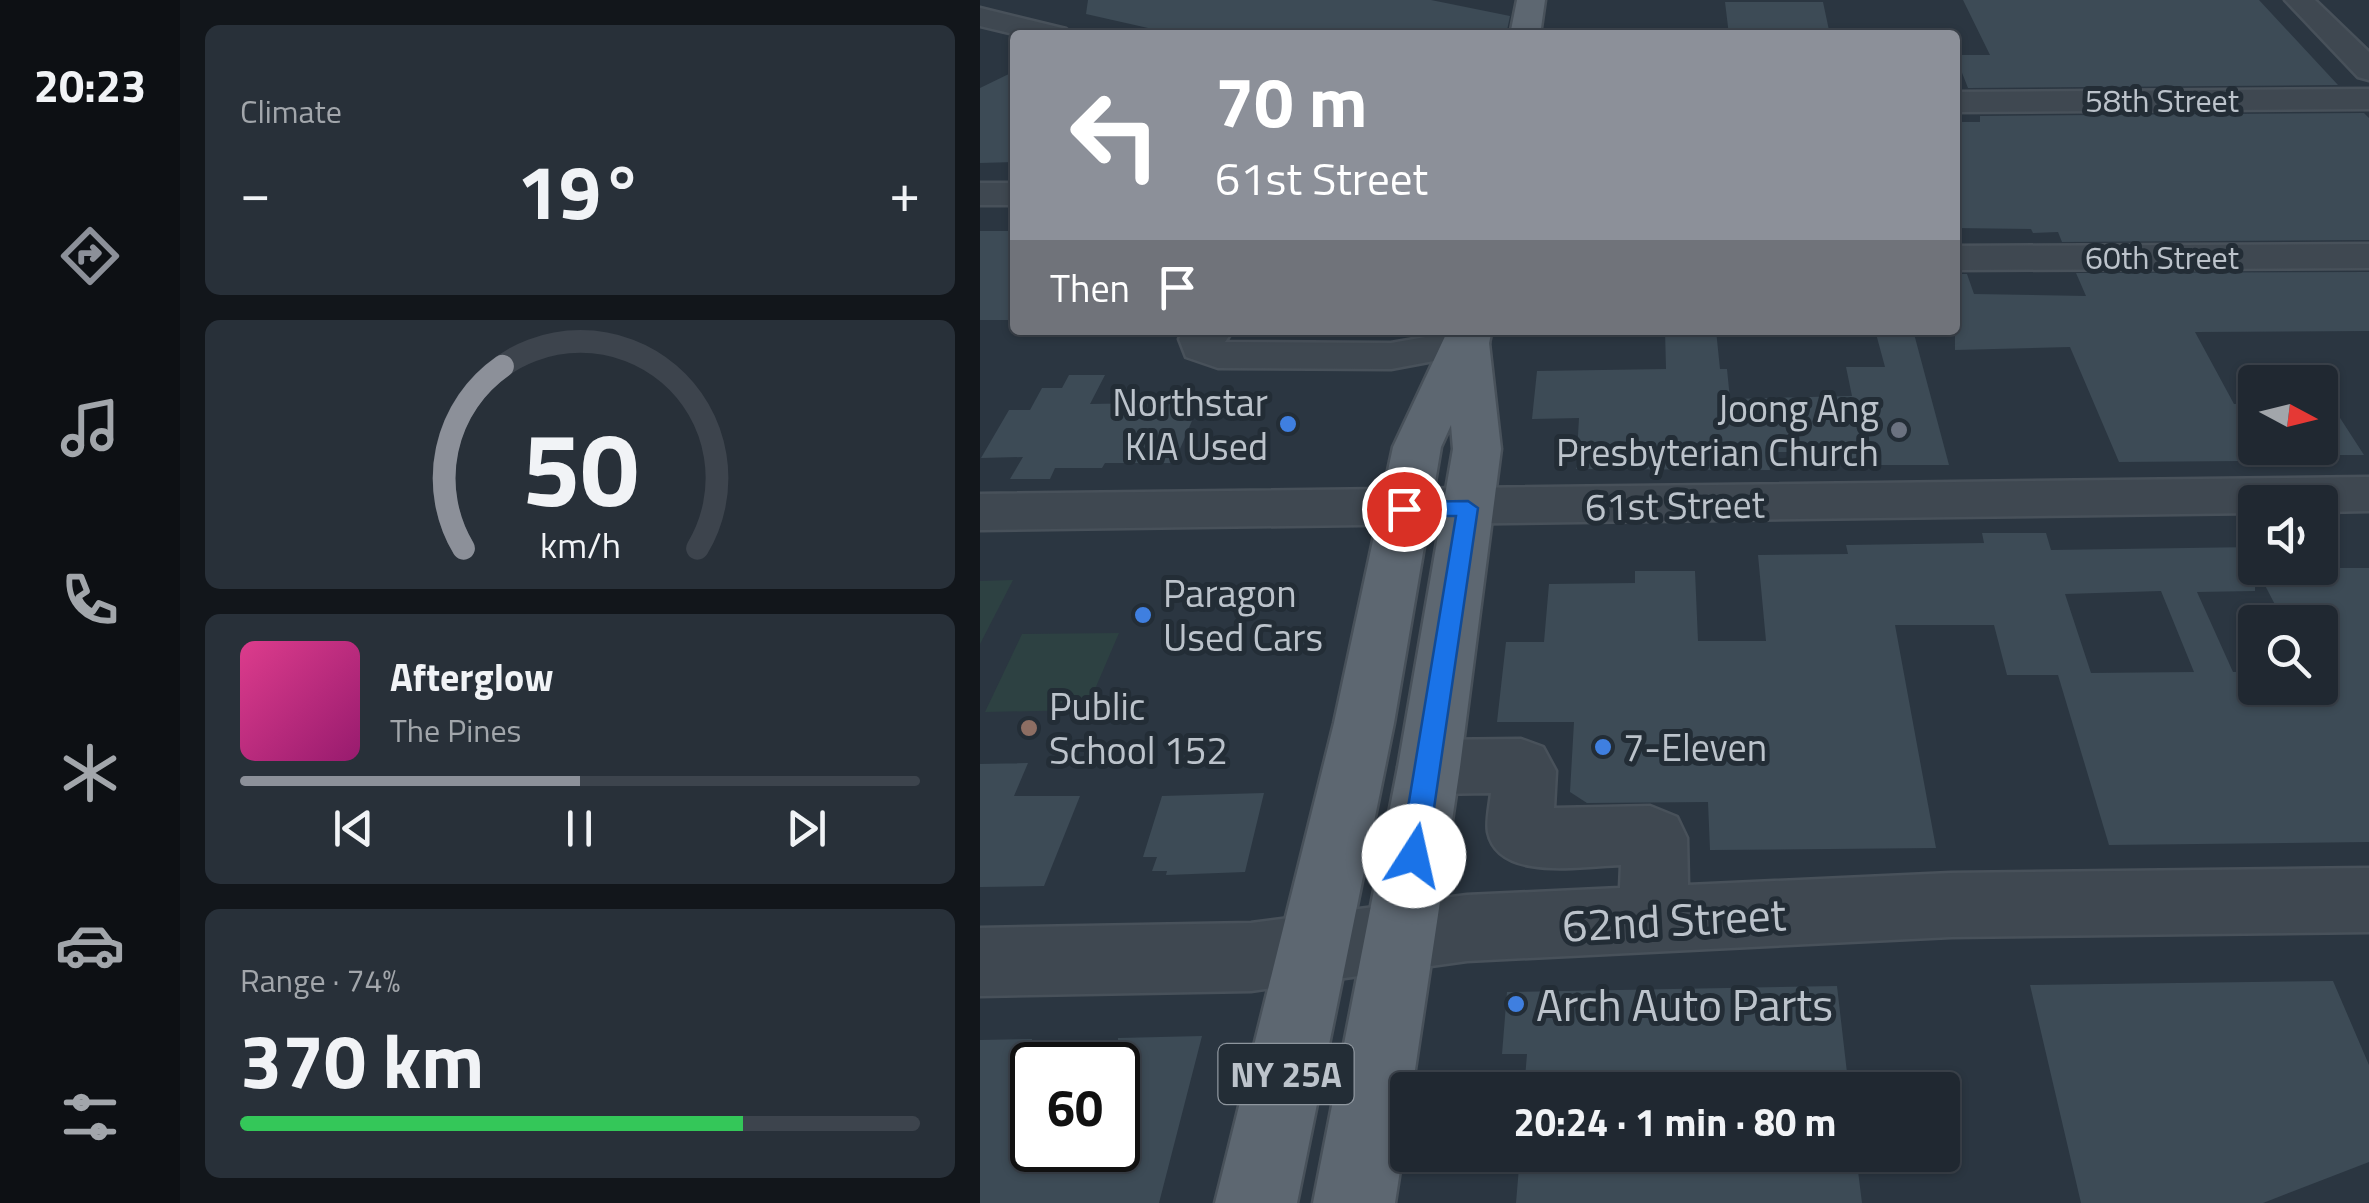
<!DOCTYPE html>
<html lang="en">
<head>
<meta charset="utf-8">
<style>
	body { margin:0; font-family:"Titillium Web",sans-serif; background:#283039; color:#f1f3f6; height:100vh; display:flex; flex-direction:column; font-size:38px; white-space:nowrap }
	* { box-sizing:border-box; margin:0 }
	p { font-size:32px; color:#a2a6ab }
	.icon { flex:none; width:55px; height:55px; fill:none; stroke:currentColor; stroke-width:2; stroke-linecap:round; stroke-linejoin:round }
	.map { position:relative; flex:1; overflow:hidden }
	.sheet { display:flex; flex-direction:column; gap:25px; padding:25px; background:#12161b; width:800px }
	.sheet>* { flex:none }
	.hud { position:absolute; left:30px; top:30px; width:950px; height:305px; border-radius:10px; box-shadow:0 2px 8px #0004,0 0 0 2px #3d444d; background:#8c9099; color:#fff; overflow:hidden }
	.needle { width:65px; rotate:97deg }
	.buttons { position:absolute; left:1258px; top:365px; display:grid; gap:20px }
	.buttons a { display:grid; place-items:center; width:100px; height:100px; border-radius:10px; background:#202831; box-shadow:0 2px 8px #0004,0 0 0 2px #3d444d; font-size:50px }
	.speed { position:absolute; left:30px; top:1042px; display:flex; gap:20px; font-size:50px; font-weight:700; text-align:center }
	.speed>* { display:grid; place-content:center; width:130px; height:130px; border-radius:50%; background:#202831; box-shadow:0 2px 8px #0004,0 0 0 2px #3d444d; line-height:1 }
	.speed .limit { border:5px solid #111; border-radius:15px; background:#fff; color:#111 }
	.pin { position:absolute; display:grid; place-items:center; width:85px; height:85px; color:#fff; margin:-42px; border:5px solid #fff; border-radius:50%; box-shadow:0 2px 10px #0007 }
	.me { position:absolute; width:110px; margin:-55px; rotate:10deg; stroke-linejoin:round; filter:drop-shadow(0 0 8px #0008) }
	.turn { display:flex; align-items:center; gap:35px; height:210px; padding:0 40px; font-size:45px }
	.turn .icon { width:130px; height:130px; stroke-width:2.5 }
	.turn b { display:block; font-size:70px; line-height:85px }
	.then { display:flex; align-items:center; height:95px; padding:0 40px; background:#0003; gap:20px; font-size:38px }
	.big { font-size:75px; font-weight:700; line-height:1.1 }
	.sheet .tile { flex:1; display:flex; flex-direction:column; justify-content:center; gap:15px; min-width:0; padding:0 35px; border-radius:15px; background:#283039 }
	.sheet .dial { align-items:center; gap:0 }
	.dial svg { height:260px; overflow:visible; fill:none; stroke:#3d444d; stroke-width:7; stroke-linecap:round; text-anchor:middle }
	.dial text { fill:#f1f3f6; stroke:none }
	.song { display:flex; align-items:center; gap:30px }
	.cover { width:120px; height:120px; border-radius:15px; background:linear-gradient(135deg,hsl(330 70% 55%),hsl(320 70% 35%)) }
	.played { height:10px; border-radius:5px; background:linear-gradient(90deg,#8c9099 50%,#3d444d 50%) }
	.keys { display:flex; justify-content:space-around; direction:ltr }
	.heat { display:flex; justify-content:space-between; align-items:center; font-size:55px; direction:ltr }
	.charge { height:15px; border-radius:8px; background:linear-gradient(90deg,#34c759 74%,#3d444d 0) }
	.trip { position:absolute; left:410px; top:1072px; width:570px; height:100px; border-radius:10px; background:#202831; box-shadow:0 2px 8px #0004,0 0 0 2px #3d444d; font-weight:700; line-height:100px; text-align:center }
	main { display:flex; flex:1; min-height:0 }
	.tab-bar { display:flex; flex-direction:column; width:180px; justify-content:space-around; align-items:center; background:#0d1014; color:#a2a6ab }
	.tab-bar .icon { width:70px; height:70px }
	.tab-bar .current { color:#8c9099 }
	.tab-bar b { font-size:45px; color:#f1f3f6 }
	.map>svg:first-child { display:block }
</style>
</head>
<body>
<main>
<nav class="tab-bar">
<b>20:23</b>
<svg class="icon current" aria-label="directions" viewBox="0 0 24 24"><path d="M12 3l9 9-9 9-9-9zM9 14v-3h6M13 9l2 2-2 2"/></svg>
<svg class="icon" aria-label="music" viewBox="0 0 24 24"><path d="M9 18V5l10-2v13"/><circle cx="6" cy="18" r="3"/><circle cx="16" cy="16" r="3"/></svg>
<svg class="icon" aria-label="phone" viewBox="0 0 24 24"><path d="M5 4h4l2 5-3 2q2 4 5 5l2-3 5 2v4C11 20 4 13 5 4z"/></svg>
<svg class="icon" aria-label="climate" viewBox="0 0 24 24"><path d="M12 3v18M4 7l16 10M4 17L20 7"/></svg>
<svg class="icon" aria-label="car" viewBox="0 0 24 24"><path d="M5 17H2v-5l4-1 3-4h7l3 4 3 1v5h-3M9 17h6M6 11h13"/><circle cx="7" cy="17" r="2"/><circle cx="17" cy="17" r="2"/></svg>
<svg class="icon" aria-label="filters" viewBox="0 0 24 24"><path d="M4 7h16M4 17h16"/><circle cx="9" cy="7" r="2"/><circle cx="15" cy="17" r="2"/></svg>
</nav>
<section class="sheet">
<div class="tile"><p>Climate</p>
<div class="heat"><a>−</a><b class="big">19°</b><a>+</a></div>
</div>
<div class="tile dial"><svg viewBox="0 0 100 80">
<path d="M14 69A42 42 0 1 1 86 69"/>
<path d="M14 69A42 42 0 0 1 26 13" stroke="#8c9099"/>
<text x="50" y="56" font-size="32" font-weight="700">50</text>
<text x="50" y="72" font-size="11">km/h</text>
</svg></div>
<div class="tile">
<div class="song"><i class="cover"></i><div><b>Afterglow</b><p>The Pines</p></div></div>
<div class="played"></div>
<div class="keys"><svg class="icon" aria-label="previous" viewBox="0 0 24 24"><path d="M18 5L8 12l10 7zM5 5v14"/></svg><svg class="icon" aria-label="pause" viewBox="0 0 24 24"><path d="M8 5v14M16 5v14"/></svg><svg class="icon" aria-label="next" viewBox="0 0 24 24"><path d="M6 5l10 7-10 7zM19 5v14"/></svg></div>
</div>
<div class="tile"><p>Range · 74%</p><b class="big">370 km</b><div class="charge"></div></div>
</section>
<div class="map">
<svg width="1389" height="1203" viewBox="0 0 1389 1203">
	<rect width="100%" height="100%" fill="#2b3641"/>
	<path fill="#2d4142" d="M 33,580 L 0,644 L 0,581 Z
		M 139,633 L 106,710 L 5,712 L 42,634 Z"/>
	<path fill="#3d4b56" fill-rule="evenodd" d="M 108,0 L 451,0 L 530,16 L 526,35 L 199,35 L 106,14 Z
		M 983,0 L 1279,0 L 1358,85 L 988,88 L 975,55 L 1010,55 Z
		M 745,2 L 843,2 L 850,35 L 749,35 Z
		M 35,71 L 35,162 L 0,163 L 0,88 Z
		M 1384,113 L 1389,118 L 1389,240 L 1082,242 L 1078,232 L 1053,233 L 1051,229 L 975,228 L 975,122 L 1000,122 L 1000,116 Z
		M 0,231 L 35,231 L 35,320 L 0,320 Z
		M 1389,272 L 1389,331 L 1215,332 L 1254,404 L 1262,404 L 1275,426 L 1275,456 L 1261,456 L 1263,461 L 1139,462 L 1090,347 L 975,350 L 975,274 L 987,274 L 994,294 L 1106,296 L 1096,273 Z
		M 685,330 L 736,330 L 740,369 L 747,369 L 750,399 L 872,396 L 866,367 L 905,367 L 895,330 L 933,330 L 969,465 L 885,465 L 884,461 L 854,461 L 852,452 L 788,452 L 790,470 L 596,469 L 599,418 L 552,419 L 557,371 L 686,369 Z
		M 89,375 L 125,375 L 110,404 L 220,402 L 194,463 L 125,463 L 122,468 L 75,468 L 70,479 L 30,479 L 43,457 L 1,458 L 29,410 L 50,410 L 62,388 L 82,388 Z
		M 1340,387 L 1384,455 L 1340,455 Z
		M 1002,533 L 1066,533 L 1071,550 L 1275,547 L 1275,591 L 1217,592 L 1253,672 L 1275,672 L 1275,688 L 1340,688 L 1340,622 L 1304,622 L 1276,568 L 1389,568 L 1389,842 L 1129,845 L 1078,675 L 1027,675 L 1014,625 L 915,625 L 956,848 L 730,850 L 728,802 L 607,803 L 590,792 L 594,722 L 517,722 L 526,642 L 564,642 L 569,584 L 655,583 L 655,571 L 715,571 L 718,641 L 786,641 L 778,555 L 868,554 L 866,545 L 1004,543 ZM 1181,591 L 1214,672 L 1111,673 L 1085,594 Z
		M 48,763 L 34,796 L 100,796 L 64,886 L 0,887 L 0,764 Z
		M 284,793 L 265,872 L 186,875 L 187,871 L 172,871 L 177,857 L 163,857 L 182,796 Z
		M 1353,981 L 1389,1065 L 1389,1162 L 1283,1203 L 1101,1203 L 1050,985 Z
		M 857,986 L 869,1090 L 544,1090 L 547,1054 L 522,1054 L 527,992 Z
		M 222,1036 L 179,1203 L 0,1203 L 0,1040 L 52,1039 L 52,1150 L 138,1150 L 138,1038 Z
		M 540,1155 L 876,1155 L 882,1203 L 536,1203 Z"/>
	<g fill="none" stroke-linecap="round" stroke-linejoin="round">
		<g stroke="#48515a" stroke-width="5">
			<path id="minor" d="M 1305,0 L 1335,0 L 1389,52 L 1389,80 L 1378,77 Z
				M 0,8 L 86,29 L 90,35 L 38,35 L 0,26 Z
				M 1389,89 L 1389,109 L 975,112 L 975,92 Z
				M 0,183 L 35,183 L 35,205 L 0,205 Z
				M 1389,244 L 1389,268 L 975,270 L 975,246 Z
				M 205,330 L 253,330 L 245,342 L 411,343 L 486,330 L 502,334 L 509,343 L 502,352 L 411,369 L 238,368 L 206,357 L 199,339 Z
				M 1389,477 L 1389,511 L 1340,512 L 1340,502 L 1275,502 L 1275,513 L 0,530 L 0,494 Z
				M 541,739 L 563,747 L 576,771 L 574,808 L 670,806 L 697,817 L 707,838 L 708,885 L 971,873 L 1389,868 L 1389,932 L 971,937 L 487,961 L 271,991 L 0,996 L 0,928 L 271,923 L 487,895 L 640,888 L 641,865 C 603,866 518,882 508,832 C 506,821 510,804 511,793 L 449,794 L 427,786 L 418,767 L 427,748 L 449,740 Z"/>
		</g>
		<g stroke="#48515a" stroke-width="5">
			<path id="major" d="M 537,0 L 565,0 L 560,35 L 530,35 Z
				M 468,330 L 512,330 L 509,343 L 521,449 L 480,767 L 432,1090 L 428,1090 L 428,1118 L 415,1203 L 333,1203 L 418,767 L 473,449 L 471,425 L 461,447 L 414,723 L 317,1203 L 235,1203 L 354,723 L 413,447 Z"/>
		</g>
		<use href="#minor" fill="#3f4851" fill-rule="evenodd"/>
		<use href="#major" fill="#5d6771" fill-rule="evenodd"/>
	</g>
	<path fill="#1a73e8" stroke="#114b97" stroke-width="2.5" d="M 488,501 L 498,508 L 447,856 L 443,865 L 434,869 L 424,865 L 420,856 L 476,516 L 424,516 L 413,509 L 424,502 Z"/>
	<g fill="#3f7fe0" stroke="#232d36" stroke-width="4">
		<circle cx="308" cy="424" r="10"/>
		<circle cx="163" cy="615" r="10"/>
		<circle cx="623" cy="747" r="10"/>
		<circle cx="536" cy="1004" r="10"/>
	</g>
	<circle fill="#6b7280" stroke="#232d36" stroke-width="4" cx="919" cy="430" r="10"/>
	<circle fill="#8d6e63" stroke="#232d36" stroke-width="4" cx="49" cy="728" r="10"/>
	<g text-anchor="middle" dominant-baseline="central" stroke-width="10" stroke-linejoin="round" paint-order="stroke">
		<g font-size="32" fill="#bcc3cb" stroke="#232d36">
			<text x="1182" y="100">58th Street</text>
			<text x="1182" y="257">60th Street</text>
		</g>
		<rect fill="#232d36" stroke="#8e969e" stroke-width="2.5" x="238.5" y="1044" width="135" height="60" rx="8"/>
		<g font-size="35" font-weight="bold" fill="#bcc3cb">
			<text x="306" y="1074">NY 25A</text>
		</g>
		<g font-size="38" fill="#bcc3cb" stroke="#232d36" text-anchor="start">
			<text x="288" y="402" text-anchor="end">Northstar<tspan x="288" dy="44">KIA Used</tspan></text>
			<text x="899" y="408" text-anchor="end">Joong Ang<tspan x="899" dy="44">Presbyterian Church</tspan></text>
			<text x="183" y="593">Paragon<tspan x="183" dy="44">Used Cars</tspan></text>
			<text x="69" y="706">Public<tspan x="69" dy="44">School 152</tspan></text>
			<text x="643" y="747">7-Eleven</text>
		</g>
		<g font-size="38" fill="#bcc3cb" stroke="#232d36">
			<text transform="translate(695 505) rotate(-1)">61st Street</text>
		</g>
		<g font-size="45" fill="#bcc3cb" stroke="#232d36">
			<text transform="translate(694 919) rotate(-3)">62nd Street</text>
		</g>
		<g font-size="45" fill="#bcc3cb" stroke="#232d36" text-anchor="start">
			<text x="556" y="1004">Arch Auto Parts</text>
		</g>
	</g>
</svg>
<div class="buttons">
<a><svg class="needle" viewBox="-14 -14 28 28"><path d="M0-13l5 13h-10z" fill="#e53935"/><path d="M0 13l5-13h-10z" fill="#a2a6ab"/></svg></a>
<a><svg class="icon" aria-label="sound" viewBox="0 0 24 24"><path d="M4 9h4l5-4v14l-5-4H4zM17 9q2 3 0 6"/></svg></a>
<a><svg class="icon" aria-label="search" viewBox="0 0 24 24"><circle cx="10" cy="10" r="6"/><path d="M15 15l6 6"/></svg></a>
</div>
<div class="speed"><div class="limit">60</div></div>
<div class="pin" style="left:424px;top:509px;background:#d93025"><svg class="icon" aria-label="arrive" viewBox="0 0 24 24"><path d="M6 21V4h12l-3 4 3 4H6"/></svg></div>
<svg class="me" style="left:434px;top:856px" viewBox="-20 -20 40 40"><circle r="19" fill="#fff"/><path d="M0-13L10 11 0 6-10 11z" fill="#1a73e8"/></svg>
<div class="trip">20:24 · 1 min · 80 m</div>
<div class="hud">
<div class="turn"><svg class="icon" aria-label="left" viewBox="0 0 24 24"><path d="M17 20v-9H6M10 6l-5 5 5 5"/></svg><div><b>70 m</b>61st Street</div></div>
<div class="then">Then<svg class="icon" aria-label="arrive" viewBox="0 0 24 24"><path d="M6 21V4h12l-3 4 3 4H6"/></svg></div>
</div>
</div>
</main>
</body>
</html>
